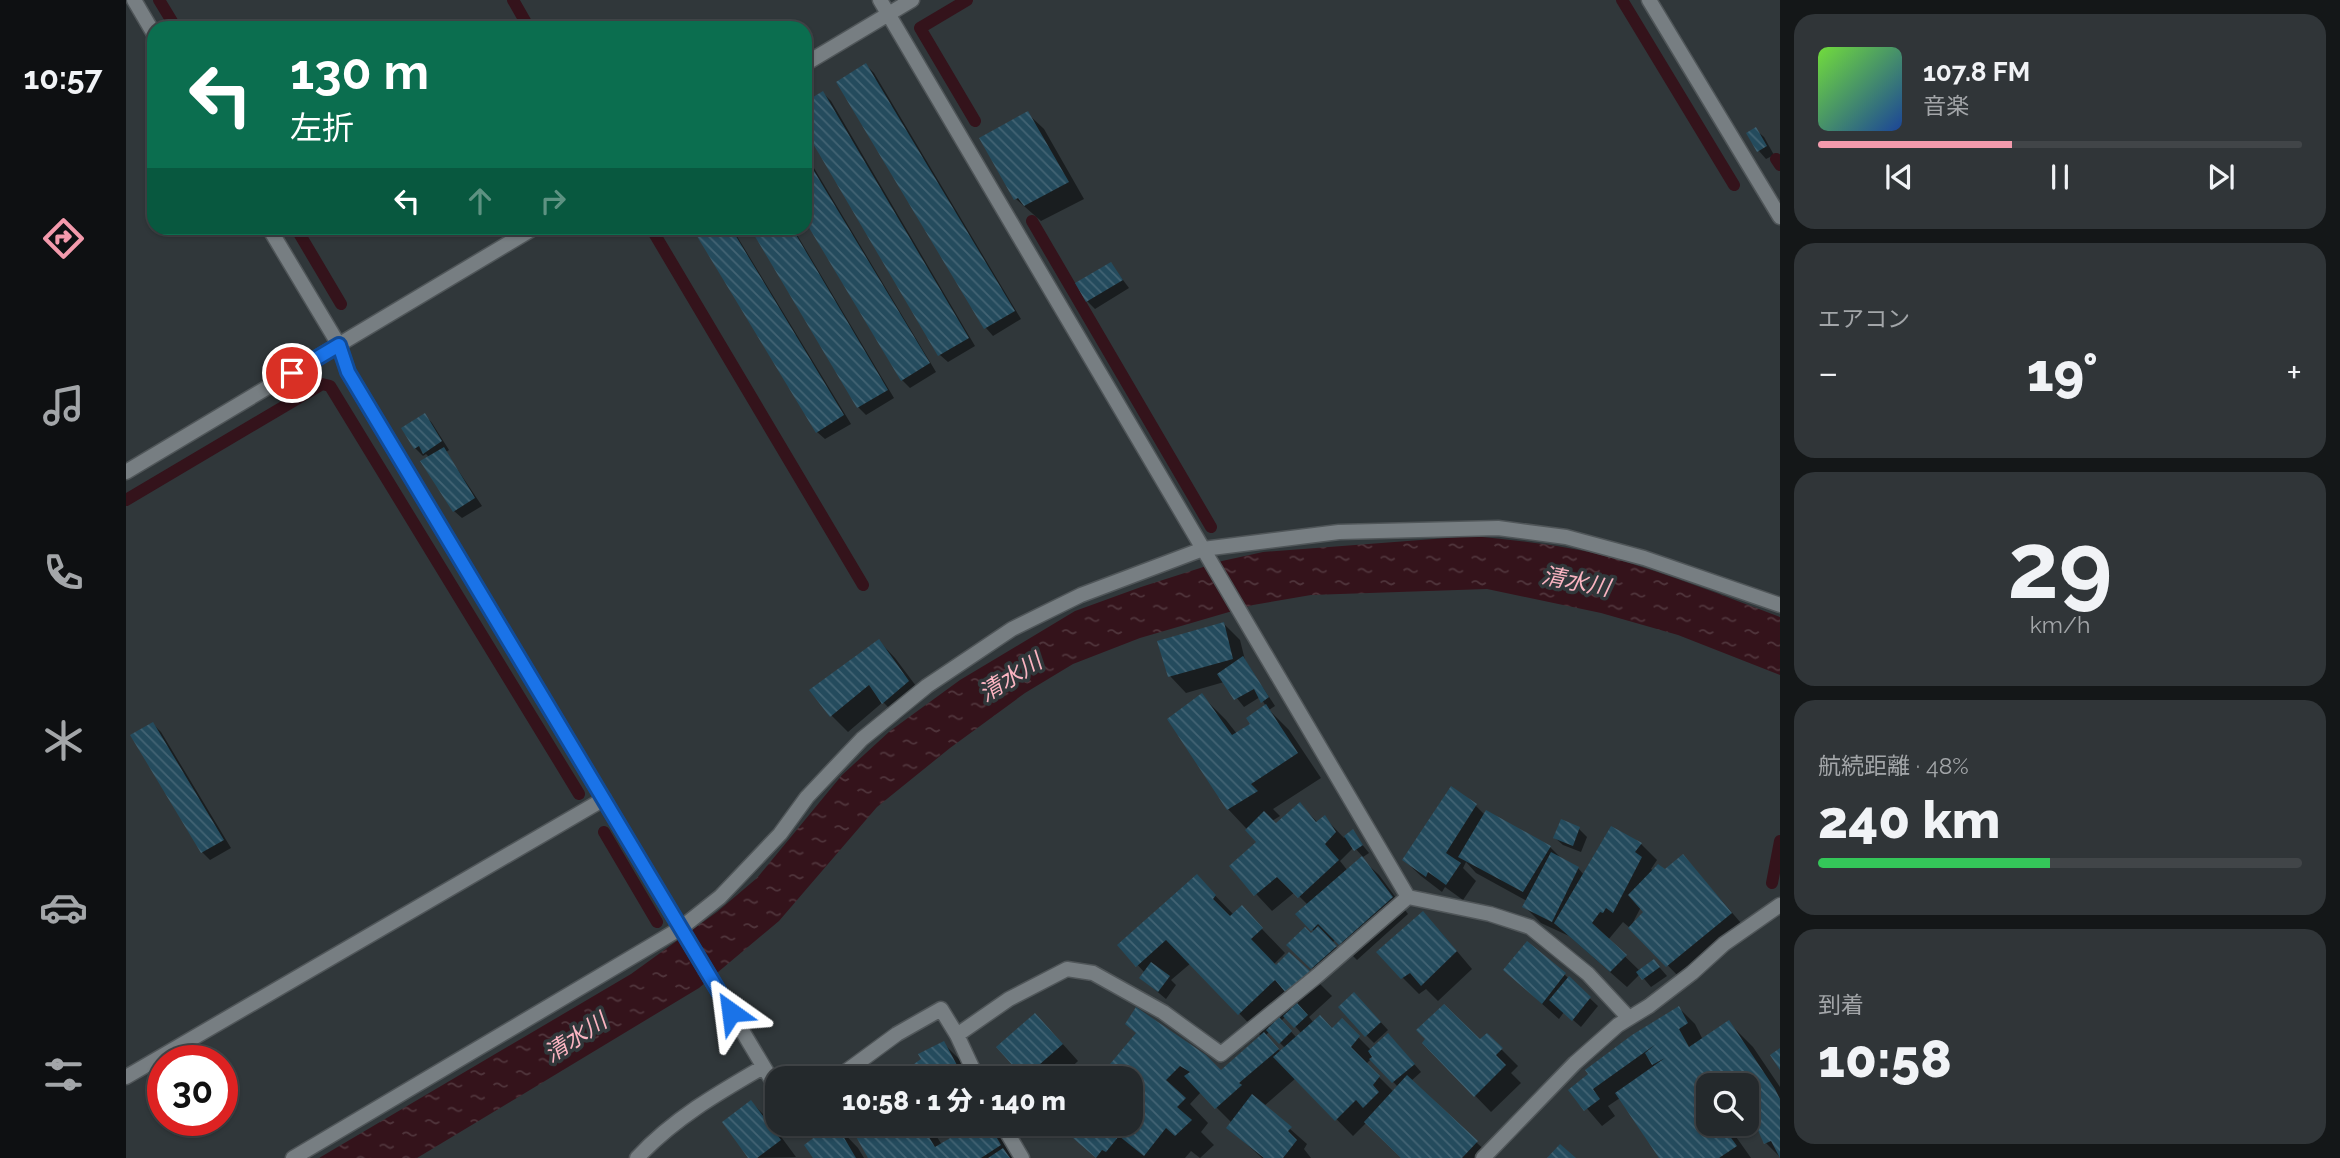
<!DOCTYPE html>
<html lang="ja">
<head>
<meta charset="utf-8">
<style>
	body { margin:0; font-family:Raleway,"Noto Sans JP",sans-serif; background:#303538; color:#f1f3f6; height:100vh; display:flex; flex-direction:column; font-size:26px; white-space:nowrap }
	* { box-sizing:border-box; margin:0 }
	p { font-size:23px; color:#a3a6a9 }
	.icon { flex:none; width:38px; height:38px; fill:none; stroke:currentColor; stroke-width:2; stroke-linecap:round; stroke-linejoin:round }
	.map { position:relative; flex:1; overflow:hidden }
	.drawer { display:flex; flex-direction:column; gap:14px; padding:14px; background:#141718; width:560px }
	.drawer>* { flex:none }
	.banner { position:absolute; left:21px; top:21px; width:665px; height:214px; border-radius:21px; box-shadow:0 2px 5px #0004,0 0 0 2px #414548; background:#0b6e4f; color:#fff; overflow:hidden }
	.tools { position:absolute; left:1570px; top:1073px; display:grid; gap:14px }
	.tools a { display:grid; place-items:center; width:63px; height:63px; border-radius:14px; background:#24292c; box-shadow:0 2px 5px #0004,0 0 0 2px #414548; font-size:35px }
	.speed { position:absolute; left:21px; top:1045px; display:flex; gap:14px; font-size:35px; font-weight:700; text-align:center }
	.speed>* { display:grid; place-content:center; width:91px; height:91px; border-radius:50%; background:#24292c; box-shadow:0 2px 5px #0004,0 0 0 2px #414548; line-height:1 }
	.speed .limit { border:10px solid #d22; background:#fff; color:#111 }
	.pin { position:absolute; display:grid; place-items:center; width:60px; height:60px; color:#fff; margin:-30px; border:4px solid #fff; border-radius:50%; box-shadow:0 2px 7px #0007 }
	.me { position:absolute; width:77px; margin:-38px; rotate:329deg; stroke-linejoin:round; filter:drop-shadow(0 0 5px #0008) }
	.turn { display:flex; align-items:center; gap:24px; height:147px; padding:0 28px; font-size:32px }
	.turn .icon { width:91px; height:91px; stroke-width:2.5 }
	.turn b { display:block; font-size:49px; line-height:60px }
	.lanes { display:flex; align-items:center; height:66px; padding:0 28px; background:#0003; justify-content:center; gap:35px; direction:ltr }
	.lanes .off { opacity:.35 }
	.big { font-size:52px; font-weight:800; line-height:1.1 }
	.drawer .tile { flex:1; display:flex; flex-direction:column; justify-content:center; gap:10px; min-width:0; padding:0 24px; border-radius:21px; background:#303538 }
	.drawer .dial { align-items:center; gap:0 }
	.dial b { font-size:91px; line-height:1 }
	.song { display:flex; align-items:center; gap:21px }
	.cover { width:84px; height:84px; border-radius:10px; background:linear-gradient(135deg,hsl(100 70% 55%),hsl(220 70% 35%)) }
	.played { height:7px; border-radius:4px; background:linear-gradient(90deg,#f39aac 40%,#414548 40%) }
	.keys { display:flex; justify-content:space-around; direction:ltr }
	.heat { display:flex; justify-content:space-between; align-items:center; font-size:38px; direction:ltr }
	.charge { height:10px; border-radius:5px; background:linear-gradient(90deg,#34c759 48%,#414548 0) }
	.trip { position:absolute; left:639px; top:1066px; width:378px; height:70px; border-radius:21px; background:#24292c; box-shadow:0 2px 5px #0004,0 0 0 2px #414548; font-weight:800; line-height:70px; text-align:center }
	main { display:flex; flex:1; min-height:0 }
	.dock { display:flex; flex-direction:column; width:126px; justify-content:space-around; align-items:center; background:#0e1012; color:#a3a6a9 }
	.dock .icon { width:49px; height:49px }
	.dock .selected { color:#f39aac }
	.dock b { font-size:32px; color:#f1f3f6 }
	.map>svg:first-child { display:block }
</style>
</head>
<body>
<main>
<nav class="dock">
<b>10:57</b>
<svg class="icon selected" aria-label="directions" viewBox="0 0 24 24"><path d="M12 3l9 9-9 9-9-9zM9 14v-3h6M13 9l2 2-2 2"/></svg>
<svg class="icon" aria-label="music" viewBox="0 0 24 24"><path d="M9 18V5l10-2v13"/><circle cx="6" cy="18" r="3"/><circle cx="16" cy="16" r="3"/></svg>
<svg class="icon" aria-label="phone" viewBox="0 0 24 24"><path d="M5 4h4l2 5-3 2q2 4 5 5l2-3 5 2v4C11 20 4 13 5 4z"/></svg>
<svg class="icon" aria-label="climate" viewBox="0 0 24 24"><path d="M12 3v18M4 7l16 10M4 17L20 7"/></svg>
<svg class="icon" aria-label="car" viewBox="0 0 24 24"><path d="M5 17H2v-5l4-1 3-4h7l3 4 3 1v5h-3M9 17h6M6 11h13"/><circle cx="7" cy="17" r="2"/><circle cx="17" cy="17" r="2"/></svg>
<svg class="icon" aria-label="filters" viewBox="0 0 24 24"><path d="M4 7h16M4 17h16"/><circle cx="9" cy="7" r="2"/><circle cx="15" cy="17" r="2"/></svg>
</nav>
<div class="map">
<svg width="1654" height="1158" viewBox="0 0 1654 1158">
	<defs>
		<pattern id="water-ripples" width="26" height="14" patternUnits="userSpaceOnUse" patternTransform="scale(1.75)"><rect width="26" height="14" fill="#34131b"/><path d="M2 4q2-2 4 0t4 0M15 11q2-2 4 0t4 0" fill="none" stroke="#50353c"/></pattern>
		<pattern id="building-back-hatch" width="6" height="6" patternUnits="userSpaceOnUse" patternTransform="scale(1.75)"><rect width="6" height="6" fill="#244b5d"/><path d="M-1 5l2 2M0 0l6 6M5-1l2 2" fill="none" stroke="#436474"/></pattern>
	</defs>
	<rect width="100%" height="100%" fill="#30373a"/>
	<path fill="url(#water-ripples)" d="M 1347,536 C 1393,541 1440,545 1486,558 C 1543,574 1598,596 1654,617 L 1654,675 L 1552,635 L 1475,613 L 1361,589 L 1185,595 L 1127,605 L 1014,638 L 947,664 L 899,693 L 824,748 L 751,807 L 653,921 L 573,988 L 291,1158 L 193,1158 L 505,974 L 591,912 L 631,878 L 716,775 L 764,731 L 834,680 L 949,611 L 1015,587 L 1096,561 L 1137,552 Z"/>
	<path fill="#0007" fill-rule="evenodd" d="M 740,65 L 748,73 L 895,319 L 867,336 L 860,328 Z
		M 697,93 L 705,101 L 849,346 L 822,362 L 814,355 L 679,126 L 679,104 Z
		M 901,113 L 918,129 L 958,199 L 915,221 L 890,199 Z
		M 1630,130 L 1638,137 L 1648,155 L 1640,159 L 1633,151 L 1622,134 Z
		M 679,153 L 810,372 L 784,388 L 776,380 L 679,218 Z
		M 568,228 L 606,228 L 725,424 L 699,439 L 691,432 Z
		M 626,228 L 667,228 L 768,398 L 740,415 L 732,407 Z
		M 985,264 L 1003,288 L 969,309 L 961,301 Z
		M 299,415 L 306,423 L 323,450 L 320,452 L 356,506 L 336,518 L 328,511 L 303,457 L 300,454 L 297,456 L 289,448 Z
		M 1098,624 L 1114,640 L 1119,660 L 1149,706 L 1143,710 L 1163,730 L 1195,778 L 1147,809 L 1154,816 L 1146,821 L 1150,825 L 1174,804 L 1192,823 L 1199,818 L 1218,838 L 1226,832 L 1243,853 L 1237,857 L 1228,847 L 1214,861 L 1222,871 L 1236,859 L 1253,875 L 1282,914 L 1231,960 L 1210,939 L 1206,943 L 1218,955 L 1194,976 L 1162,945 L 1189,932 L 1171,914 L 1182,905 L 1169,892 L 1146,911 L 1105,867 L 1133,842 L 1102,809 L 1076,696 L 1100,720 L 1111,734 L 1127,724 L 1140,706 L 1134,697 L 1118,707 L 1098,682 L 1060,693 L 1044,676 Z
		M 753,641 L 769,658 L 799,698 L 774,719 L 757,702 L 722,732 L 705,715 Z
		M 27,724 L 35,732 L 105,848 L 84,860 L 76,852 Z
		M 1349,805 L 1359,815 L 1424,847 L 1438,861 L 1452,868 L 1458,875 L 1515,844 L 1531,860 L 1525,869 L 1528,871 L 1539,871 L 1557,856 L 1621,930 L 1558,982 L 1505,928 L 1520,912 L 1515,907 L 1504,928 L 1497,922 L 1482,940 L 1514,971 L 1528,961 L 1541,976 L 1525,987 L 1514,974 L 1501,987 L 1443,936 L 1415,923 L 1398,906 L 1401,901 L 1350,873 L 1340,862 L 1337,868 L 1350,881 L 1337,900 L 1319,887 L 1316,892 L 1295,876 L 1278,860 Z
		M 1453,829 L 1461,837 L 1455,852 L 1437,845 L 1429,838 Z
		M 1071,877 L 1108,915 L 1116,908 L 1159,953 L 1148,964 L 1151,967 L 1182,972 L 1206,996 L 1183,1017 L 1188,1023 L 1207,1030 L 1216,1021 L 1245,1050 L 1270,1043 L 1295,1072 L 1285,1081 L 1367,1158 L 1277,1158 L 1241,1122 L 1227,1136 L 1170,1078 L 1138,1106 L 1181,1144 L 1178,1149 L 1185,1158 L 1136,1158 L 1103,1128 L 1106,1123 L 1075,1092 L 1064,1104 L 1082,1123 L 1075,1132 L 1088,1145 L 1074,1158 L 1065,1151 L 1059,1158 L 970,1158 L 950,1138 L 962,1124 L 1004,1124 L 1004,1078 L 989,1078 L 1011,1034 L 1095,1072 L 1135,1036 L 1065,963 L 1045,980 L 1050,985 L 1040,999 L 1015,978 L 1019,973 L 993,945 ZM 1160,1016 L 1176,1034 L 1171,1038 L 1155,1021 ZM 1143,1032 L 1160,1049 L 1155,1052 L 1139,1036 ZM 1245,1059 L 1272,1087 L 1268,1092 L 1240,1064 Z
		M 1313,930 L 1346,969 L 1312,1001 L 1300,989 L 1293,994 L 1276,977 Z
		M 1401,944 L 1439,975 L 1472,1006 L 1455,1027 L 1438,1012 L 1433,1019 L 1396,986 Z
		M 1236,1002 L 1262,1030 L 1248,1043 L 1240,1035 Z
		M 1553,1008 L 1569,1024 L 1577,1040 L 1603,1023 L 1627,1047 L 1654,1087 L 1654,1157 L 1640,1143 L 1626,1110 L 1620,1115 L 1620,1085 L 1582,1085 L 1582,1124 L 1601,1124 L 1625,1158 L 1535,1158 L 1494,1098 L 1482,1106 L 1489,1116 L 1476,1126 L 1445,1090 Z
		M 925,1031 L 952,1061 L 934,1078 L 901,1078 L 873,1047 Z
		M 1361,1035 L 1392,1066 L 1385,1073 L 1395,1083 L 1365,1112 L 1298,1043 L 1354,1042 Z
		M 817,1043 L 841,1067 L 847,1078 L 797,1078 Z
		M 625,1102 L 642,1119 L 670,1157 L 624,1158 Z
		M 709,1124 L 732,1148 L 738,1158 L 689,1158 Z
		M 725,1124 L 803,1124 L 816,1145 L 838,1132 L 833,1124 L 872,1124 L 891,1158 L 744,1158 Z
		M 893,1124 L 920,1124 L 902,1134 Z"/>
	<g fill="none" stroke-linecap="round" stroke-linejoin="round">
		<path stroke="#34131b" stroke-width="12" d="M 33,0 L 50,28
			M 387,0 L 403,28
			M 841,0 L 794,28 L 849,121
			M 1496,0 L 1608,185
			M 1650,159 L 1654,165
			M 906,221 L 1085,527
			M 170,228 L 215,304
			M 525,228 L 737,585
			M 0,500 L 196,384 L 204,386 L 453,794
			M 478,832 L 531,922
			M 1646,883 L 1654,841"/>
	</g>
	<path fill="url(#building-back-hatch)" d="M 740,63 L 889,311 L 858,329 L 710,82 Z
		M 697,91 L 843,338 L 812,356 L 679,130 L 679,102 Z
		M 902,111 L 943,182 L 898,206 L 892,198 L 888,200 L 853,138 Z
		M 1630,127 L 1641,146 L 1631,152 L 1620,133 Z
		M 679,156 L 804,363 L 775,381 L 679,221 Z
		M 566,228 L 605,228 L 718,415 L 690,433 Z
		M 624,228 L 666,228 L 762,390 L 731,408 Z
		M 985,262 L 997,280 L 960,302 L 949,283 Z
		M 299,413 L 316,441 L 297,454 L 293,446 L 288,449 L 275,428 Z
		M 318,447 L 349,498 L 327,512 L 294,461 Z
		M 1098,622 L 1107,659 L 1042,677 L 1031,641 Z
		M 753,639 L 783,681 L 756,704 L 743,685 L 704,717 L 683,690 Z
		M 1117,656 L 1143,697 L 1135,703 L 1128,689 L 1108,700 L 1091,674 Z
		M 1076,693 L 1106,735 L 1124,724 L 1120,718 L 1140,704 L 1172,753 L 1125,784 L 1132,791 L 1101,810 L 1041,719 Z
		M 27,722 L 98,840 L 75,853 L 4,735 Z
		M 1325,786 L 1351,804 L 1320,853 L 1335,863 L 1320,885 L 1302,872 L 1300,877 L 1276,860 Z
		M 1174,802 L 1190,822 L 1199,815 L 1210,832 L 1199,844 L 1213,860 L 1172,898 L 1151,877 L 1128,896 L 1103,866 L 1130,842 L 1119,830 L 1138,811 L 1150,823 Z
		M 1360,810 L 1425,846 L 1397,892 L 1332,857 Z
		M 1435,819 L 1454,827 L 1447,846 L 1427,838 Z
		M 1485,826 L 1516,843 L 1509,852 L 1516,857 L 1487,913 L 1480,908 L 1477,913 L 1474,912 L 1466,923 L 1501,955 L 1484,972 L 1428,923 Z
		M 1227,829 L 1237,845 L 1228,851 L 1218,836 Z
		M 1425,852 L 1453,867 L 1426,922 L 1396,907 Z
		M 1557,854 L 1606,913 L 1540,967 L 1502,928 L 1517,912 L 1502,895 L 1532,864 L 1539,869 Z
		M 1236,856 L 1267,897 L 1213,945 L 1192,924 L 1185,931 L 1169,914 Z
		M 1071,874 L 1090,895 L 1087,899 L 1104,916 L 1116,905 L 1137,928 L 1125,939 L 1150,965 L 1163,952 L 1184,971 L 1160,993 L 1149,980 L 1112,1015 L 1040,940 L 1010,967 L 991,945 Z
		M 1297,911 L 1331,951 L 1295,986 L 1284,973 L 1275,979 L 1250,952 Z
		M 1192,926 L 1211,946 L 1185,969 L 1160,945 L 1179,927 L 1185,933 Z
		M 1401,941 L 1440,973 L 1416,1004 L 1377,970 Z
		M 1528,959 L 1534,967 L 1516,980 L 1510,972 Z
		M 1025,962 L 1044,976 L 1032,992 L 1013,978 Z
		M 1443,976 L 1465,997 L 1446,1021 L 1423,1000 Z
		M 1228,992 L 1255,1022 L 1239,1037 L 1212,1007 Z
		M 1171,1003 L 1182,1015 L 1168,1028 L 1157,1016 Z
		M 1318,1004 L 1354,1039 L 1361,1033 L 1377,1048 L 1370,1055 L 1380,1065 L 1348,1097 L 1296,1043 L 1299,1039 L 1290,1030 Z
		M 1553,1006 L 1562,1023 L 1553,1029 L 1563,1047 L 1603,1020 L 1649,1089 L 1654,1099 L 1654,1158 L 1645,1141 L 1638,1144 L 1620,1103 L 1620,1085 L 1585,1084 L 1573,1092 L 1582,1105 L 1582,1124 L 1595,1124 L 1611,1146 L 1593,1158 L 1533,1158 L 1489,1093 L 1539,1058 L 1526,1065 L 1519,1053 L 1530,1044 L 1467,1089 L 1474,1099 L 1458,1111 L 1442,1090 L 1462,1074 L 1459,1070 L 1506,1035 Z
		M 1010,1007 L 1080,1055 L 1095,1070 L 1138,1032 L 1153,1049 L 1113,1083 L 1116,1085 L 1089,1109 L 1058,1076 L 1064,1072 L 1054,1066 L 1040,1080 L 1060,1098 L 1051,1107 L 1066,1120 L 1049,1136 L 1040,1128 L 1018,1156 L 993,1136 L 980,1152 L 976,1150 L 970,1158 L 947,1138 L 960,1124 L 1004,1124 L 1004,1078 L 989,1078 L 979,1070 L 1010,1033 L 999,1024 Z
		M 909,1013 L 937,1044 L 898,1078 L 870,1047 Z
		M 1194,1015 L 1206,1028 L 1216,1018 L 1234,1036 L 1225,1047 L 1254,1076 L 1247,1085 L 1253,1092 L 1237,1108 L 1230,1100 L 1209,1121 L 1147,1057 Z
		M 1153,1017 L 1166,1031 L 1153,1044 L 1140,1030 Z
		M 1262,1033 L 1289,1064 L 1266,1083 L 1243,1059 L 1246,1057 L 1242,1051 Z
		M 818,1041 L 838,1078 L 795,1078 L 788,1064 L 795,1059 L 792,1054 Z
		M 1654,1048 L 1654,1070 L 1644,1055 Z
		M 1281,1075 L 1352,1141 L 1336,1158 L 1275,1158 L 1238,1122 Z
		M 1126,1094 L 1166,1127 L 1162,1131 L 1171,1140 L 1157,1158 L 1138,1158 L 1100,1128 Z
		M 625,1100 L 655,1140 L 631,1158 L 622,1158 L 596,1122 Z
		M 706,1124 L 710,1124 L 730,1158 L 687,1158 L 678,1145 Z
		M 723,1124 L 795,1124 L 809,1147 L 836,1131 L 831,1124 L 863,1124 L 875,1145 L 855,1158 L 742,1158 Z
		M 1434,1144 L 1450,1158 L 1421,1158 Z
		M 877,1148 L 884,1158 L 862,1158 Z"/>
	<g fill="none" stroke-linecap="round" stroke-linejoin="round">
		<g stroke="#505659" stroke-width="17">
			<path id="minor" d="M 8,0 L 28,34
				M 754,0 L 1282,897 L 1364,914 L 1404,927 L 1462,974 L 1503,1018
				M 1523,0 L 1654,217
				M 679,64 L 786,0
				M 143,228 L 213,345 L 222,372 L 651,1089
				M 0,472 L 408,228
				M 0,1077 L 478,799
				M 711,1078 L 771,1034 L 815,1009 L 831,1035
				M 851,1078 L 831,1035 L 883,999 L 941,969 L 967,973 L 1037,1012 L 1095,1054 L 1191,976 L 1282,897
				M 876,1124 L 896,1158
				M 167,1158 L 555,928 L 594,897 L 654,834 L 681,797 L 736,739 L 801,686 L 886,629 L 955,595 L 1077,549 L 1213,532 L 1372,528 L 1440,537 L 1518,558 L 1654,605
				M 511,1158 C 547,1119 592,1093 637,1067
				M 1357,1158 L 1449,1063 L 1492,1025 L 1523,1006 L 1566,973 L 1598,944 L 1654,905"/>
		</g>
		<use href="#minor" stroke="#777e82" stroke-width="14"/>
	</g>
	<g fill="none" stroke-linecap="round" stroke-linejoin="round">
		<g stroke="#114b97" stroke-width="18">
			<path id="route" d="M 166,373 L 213,345 L 222,372 L 605,1012"/>
		</g>
		<use href="#route" stroke="#1a73e8" stroke-width="12"/>
	</g>
	<g text-anchor="middle" dominant-baseline="central" stroke-width="7" stroke-linejoin="round" paint-order="stroke">
		<g font-size="23" font-style="italic" fill="#fab4c1" stroke="#30373a">
			<text transform="translate(1450 581) rotate(11)">清水川</text>
			<text transform="translate(884 677) rotate(-32)">清水川</text>
			<text transform="translate(449 1037) rotate(-33)">清水川</text>
		</g>
	</g>
</svg>
<div class="tools">
<a><svg class="icon" aria-label="search" viewBox="0 0 24 24"><circle cx="10" cy="10" r="6"/><path d="M15 15l6 6"/></svg></a>
</div>
<div class="speed"><div class="limit">30</div></div>
<div class="pin" style="left:166px;top:373px;background:#d93025"><svg class="icon" aria-label="arrive" viewBox="0 0 24 24"><path d="M6 21V4h12l-3 4 3 4H6"/></svg></div>
<svg class="me" style="left:605px;top:1012px" viewBox="-20 -20 40 40"><path d="M0-17L14 15 0 8-14 15z" fill="#1a73e8" stroke="#fff" stroke-width="4"/></svg>
<div class="trip">10:58 · 1 分 · 140 m</div>
<div class="banner">
<div class="turn"><svg class="icon" aria-label="left" viewBox="0 0 24 24"><path d="M17 20v-9H6M10 6l-5 5 5 5"/></svg><div><b>130 m</b>左折</div></div>
<div class="lanes"><svg class="icon" aria-label="left" viewBox="0 0 24 24"><path d="M17 20v-9H6M10 6l-5 5 5 5"/></svg><svg class="icon off" aria-label="ahead" viewBox="0 0 24 24"><path d="M12 20V5M6 11l6-6 6 6"/></svg><svg class="icon off" aria-label="right" viewBox="0 0 24 24"><path d="M7 20v-9h11M14 6l5 5-5 5"/></svg></div>
</div>
</div>
<section class="drawer">
<div class="tile">
<div class="song"><i class="cover"></i><div><b>107.8 FM</b><p>音楽</p></div></div>
<div class="played"></div>
<div class="keys"><svg class="icon" aria-label="previous" viewBox="0 0 24 24"><path d="M18 5L8 12l10 7zM5 5v14"/></svg><svg class="icon" aria-label="pause" viewBox="0 0 24 24"><path d="M8 5v14M16 5v14"/></svg><svg class="icon" aria-label="next" viewBox="0 0 24 24"><path d="M6 5l10 7-10 7zM19 5v14"/></svg></div>
</div>
<div class="tile"><p>エアコン</p>
<div class="heat"><a>−</a><b class="big">19°</b><a>+</a></div>
</div>
<div class="tile dial"><b>29</b><p>km/h</p></div>
<div class="tile"><p>航続距離 · 48%</p><b class="big">240 km</b><div class="charge"></div></div>
<div class="tile"><p>到着</p><b class="big">10:58</b></div>
</section>
</main>
</body>
</html>
